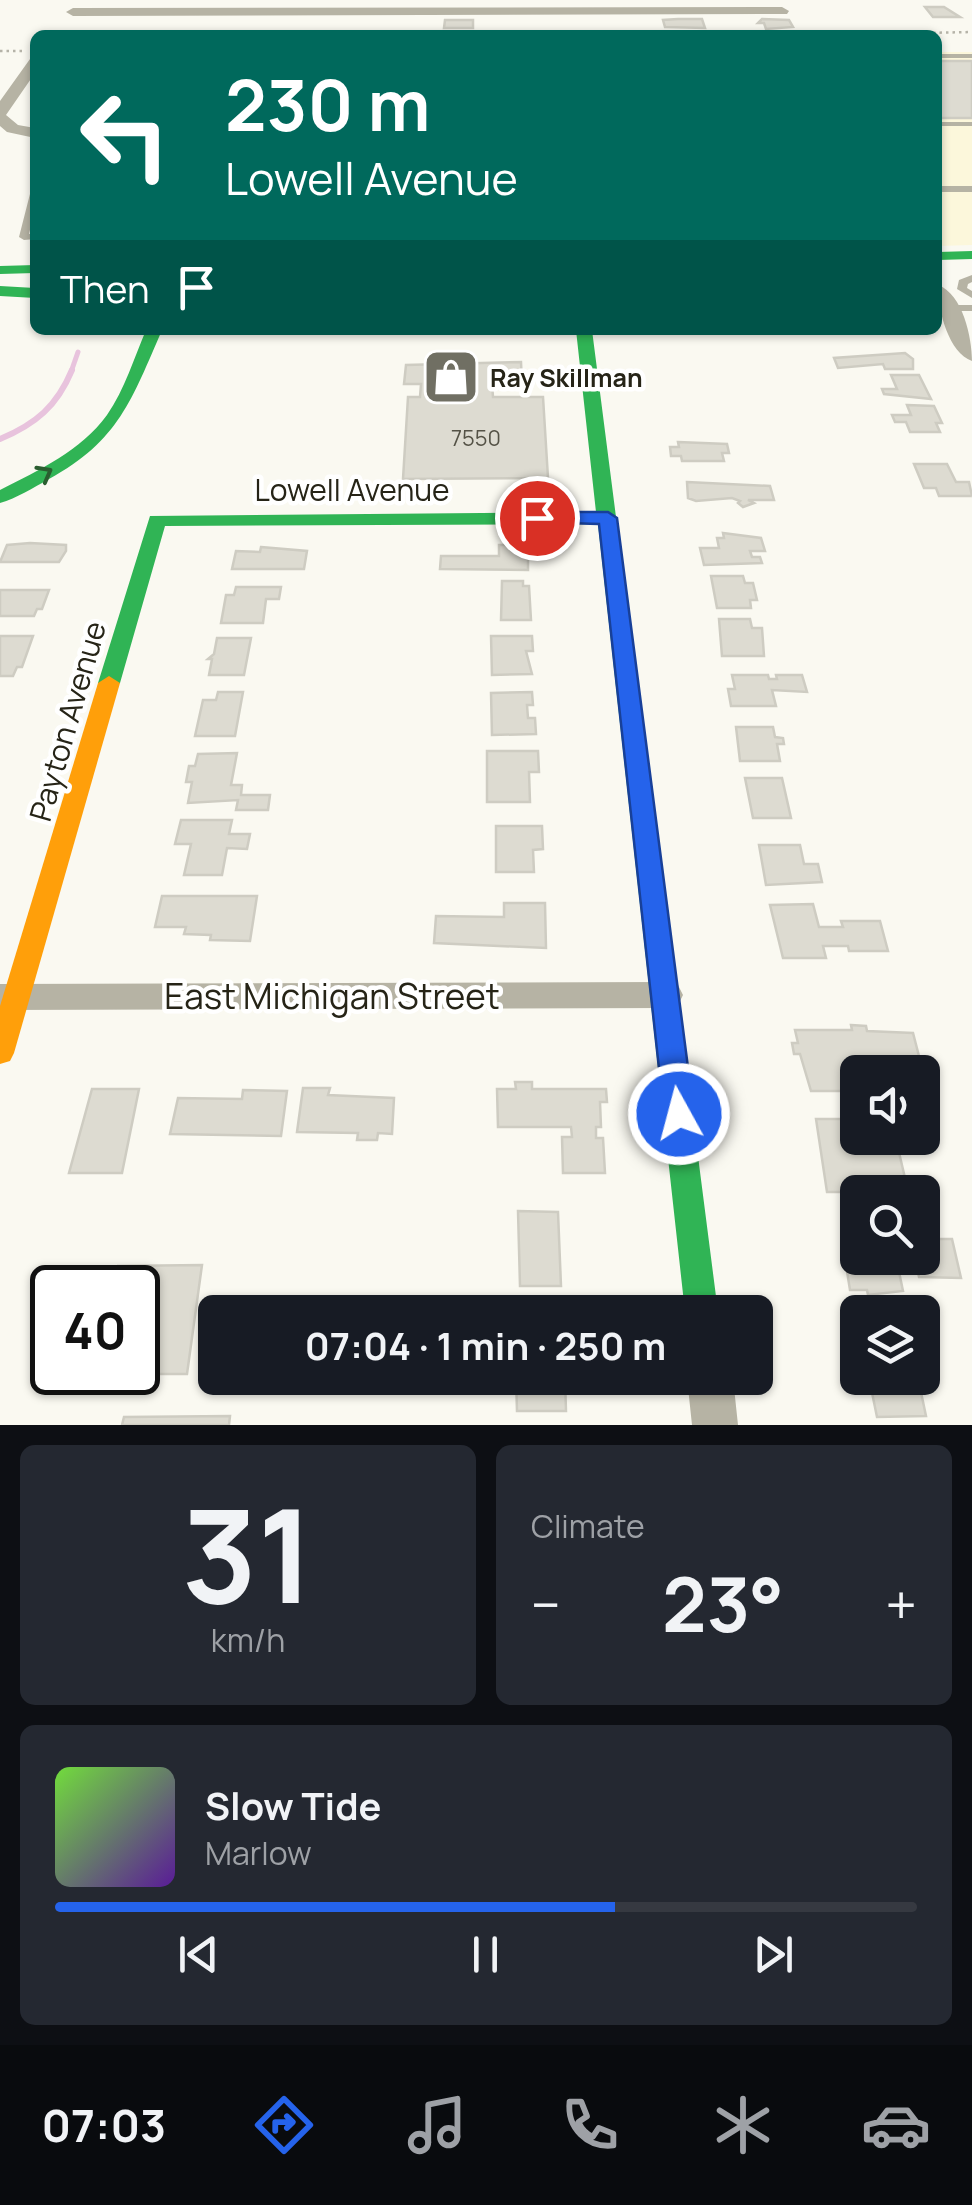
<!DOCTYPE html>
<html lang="en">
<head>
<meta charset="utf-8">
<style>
	body { margin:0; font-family:Manrope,sans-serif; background:#242831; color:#f1f3f6; height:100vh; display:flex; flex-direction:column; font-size:38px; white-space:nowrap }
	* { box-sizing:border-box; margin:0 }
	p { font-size:32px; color:#9ea1a6 }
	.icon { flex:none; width:55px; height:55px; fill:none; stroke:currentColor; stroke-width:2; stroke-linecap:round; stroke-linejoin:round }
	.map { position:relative; height:1425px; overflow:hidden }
	.details { display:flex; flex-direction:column; gap:20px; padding:20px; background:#0d0f14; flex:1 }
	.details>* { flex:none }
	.hud { position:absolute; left:30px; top:30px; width:912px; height:305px; border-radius:15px; box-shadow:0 2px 8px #0004; background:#00695c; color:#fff; overflow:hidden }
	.buttons { position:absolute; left:840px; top:1055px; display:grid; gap:20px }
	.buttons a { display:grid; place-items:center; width:100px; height:100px; border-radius:15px; background:#171b24; box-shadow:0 2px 8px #0004; font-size:50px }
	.speed { position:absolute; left:30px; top:1265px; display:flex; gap:20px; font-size:50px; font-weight:700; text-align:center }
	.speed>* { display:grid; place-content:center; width:130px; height:130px; border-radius:50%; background:#171b24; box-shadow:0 2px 8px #0004; line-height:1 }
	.speed .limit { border:5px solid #111; border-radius:15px; background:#fff; color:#111 }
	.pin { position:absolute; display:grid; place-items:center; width:85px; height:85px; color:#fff; margin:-42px; border:5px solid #fff; border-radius:50%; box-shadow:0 2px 10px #0007 }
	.me { position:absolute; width:110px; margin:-55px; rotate:353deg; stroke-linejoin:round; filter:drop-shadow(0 0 8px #0008) }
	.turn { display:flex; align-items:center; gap:35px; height:210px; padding:0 30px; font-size:45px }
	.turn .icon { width:130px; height:130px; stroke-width:2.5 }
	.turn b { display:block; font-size:70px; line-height:85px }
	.then { display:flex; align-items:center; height:95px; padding:0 30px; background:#0003; gap:20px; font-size:38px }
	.big { font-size:75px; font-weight:700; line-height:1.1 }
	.details .card { flex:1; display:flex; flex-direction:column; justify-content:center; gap:15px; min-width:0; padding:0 35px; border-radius:15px; background:#242831 }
	.details .dial { align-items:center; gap:0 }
	.dial b { font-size:130px; line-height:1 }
	.song { display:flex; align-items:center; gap:30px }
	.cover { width:120px; height:120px; border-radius:15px; background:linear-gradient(135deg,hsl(100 70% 55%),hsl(270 70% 35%)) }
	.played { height:10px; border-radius:5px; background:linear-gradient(90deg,#2563eb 65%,#363941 65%) }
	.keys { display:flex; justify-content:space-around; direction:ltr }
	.heat { display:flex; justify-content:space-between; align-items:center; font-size:55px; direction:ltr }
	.details .tiles { flex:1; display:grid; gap:20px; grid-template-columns:1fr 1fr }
	.card:last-child { grid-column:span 2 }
	.trip { position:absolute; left:198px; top:1295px; width:575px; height:100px; border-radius:15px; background:#171b24; box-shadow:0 2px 8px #0004; font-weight:700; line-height:100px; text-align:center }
	.menu { display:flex; height:160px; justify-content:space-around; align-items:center; background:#090b0e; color:#9ea1a6 }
	.menu .icon { width:70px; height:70px }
	.menu .current { color:#2563eb }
	.menu b { font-size:45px; color:#f1f3f6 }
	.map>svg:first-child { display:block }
</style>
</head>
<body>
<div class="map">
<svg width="972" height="1425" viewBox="0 0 972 1425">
	<rect width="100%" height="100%" fill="#faf9f1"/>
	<path fill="#fcf7db" d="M 938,52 L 972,52 L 972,245 L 938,246 Z"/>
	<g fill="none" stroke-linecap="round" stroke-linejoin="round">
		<path stroke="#e8c3dd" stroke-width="5" d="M 71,372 L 78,352"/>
		<path stroke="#e8c3dd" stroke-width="6" d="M 0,439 C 36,424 57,406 72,370"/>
	</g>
	<path fill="#dddbd1" stroke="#ceccc2" stroke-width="2.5" d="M 925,7 L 944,7 L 960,17 L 933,17 Z
		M 678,19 L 702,19 L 705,28 L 665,27 L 663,20 Z
		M 762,19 L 789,20 L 793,27 L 766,29 L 764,23 L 758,23 Z
		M 445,20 L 473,20 L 473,28 L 444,28 Z
		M 938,61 L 972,61 L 972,118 L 938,118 Z
		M 905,353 L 913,359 L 913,369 L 885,369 L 883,364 L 838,368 L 834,358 Z
		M 521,362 L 522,384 L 492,384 L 493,397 L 543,397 L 548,478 L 403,479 L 408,397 L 420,397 L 421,384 L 404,384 L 406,365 Z
		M 891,375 L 919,375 L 931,399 L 884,394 L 882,389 L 897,389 Z
		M 907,405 L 934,406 L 942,423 L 936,423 L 940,432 L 910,432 L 906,422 L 895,422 L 892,415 L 911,415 Z
		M 678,442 L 727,444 L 729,453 L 722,453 L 724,461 L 682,461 L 681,456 L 671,456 L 670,447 L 679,447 Z
		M 914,464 L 947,464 L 956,482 L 969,482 L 972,496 L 939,496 L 936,488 L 924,488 Z
		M 687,482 L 770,486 L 774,500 L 748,500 L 754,503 L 743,507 L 738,503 L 740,501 L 732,498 L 696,501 L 688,498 Z
		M 723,533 L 761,538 L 765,551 L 750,551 L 752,557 L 760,557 L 762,563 L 704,565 L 700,548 L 719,548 L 717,538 L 724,538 Z
		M 30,543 L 66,545 L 66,551 L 59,562 L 0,562 L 7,545 Z
		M 499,545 L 528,545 L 528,570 L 440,569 L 441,556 L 499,556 Z
		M 261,547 L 307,551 L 304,569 L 232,569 L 236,551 L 260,552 Z
		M 711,576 L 743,576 L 745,583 L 753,583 L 757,600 L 750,600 L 751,608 L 717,608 Z
		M 502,581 L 523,581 L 523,586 L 529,586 L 531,620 L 501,620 Z
		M 236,587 L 281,587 L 279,599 L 266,599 L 263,623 L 221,623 L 226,595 L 234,595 Z
		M 0,590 L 49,590 L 42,609 L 37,609 L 34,616 L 0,616 Z
		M 719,619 L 750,619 L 752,628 L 762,628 L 764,656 L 722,656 Z
		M 0,636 L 33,636 L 22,667 L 17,667 L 13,676 L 0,676 Z
		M 491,636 L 532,636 L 533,651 L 526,651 L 532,674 L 492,675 Z
		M 217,638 L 251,638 L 244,675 L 209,675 L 212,659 L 208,659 L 214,654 Z
		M 732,675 L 768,675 L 769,679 L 777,679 L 776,675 L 802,675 L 807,692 L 772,690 L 776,706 L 731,706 L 728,689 L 735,689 Z
		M 218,692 L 243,692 L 235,736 L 195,736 L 203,700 L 216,700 Z
		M 532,692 L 533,705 L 527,705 L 528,718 L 535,718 L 536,734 L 492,735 L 491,693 Z
		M 736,727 L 773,727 L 775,737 L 783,738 L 784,744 L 777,744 L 780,761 L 740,761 Z
		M 487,751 L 538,751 L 539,772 L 529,772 L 530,802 L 487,802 Z
		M 237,753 L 231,785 L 242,785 L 241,795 L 270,795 L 268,810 L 236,810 L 238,800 L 188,803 L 192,782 L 186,782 L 189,766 L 195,766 L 198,754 Z
		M 745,778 L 782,778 L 791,818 L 753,818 Z
		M 181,820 L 232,820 L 229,834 L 250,834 L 247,849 L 227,848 L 222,875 L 184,875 L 191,844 L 175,844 Z
		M 496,826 L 542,826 L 543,849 L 533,850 L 534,872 L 496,872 Z
		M 759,845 L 800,845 L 804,864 L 818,864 L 822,882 L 766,885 Z
		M 162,896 L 257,896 L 250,941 L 210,940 L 211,935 L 184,934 L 186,927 L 155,927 Z
		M 504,903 L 545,903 L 546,948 L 434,943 L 436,916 L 504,917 Z
		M 813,904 L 819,927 L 843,927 L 841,921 L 880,921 L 888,951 L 849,951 L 848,946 L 823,946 L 826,958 L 783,958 L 770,905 Z
		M 851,1025 L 866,1026 L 867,1031 L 913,1033 L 921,1064 L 848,1063 L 854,1091 L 811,1091 L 800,1054 L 794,1054 L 792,1043 L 798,1043 L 795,1030 L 852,1030 Z
		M 515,1082 L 532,1082 L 532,1089 L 606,1089 L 607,1102 L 600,1102 L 601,1127 L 596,1127 L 596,1138 L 603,1138 L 605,1173 L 563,1173 L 562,1137 L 572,1137 L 571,1127 L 498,1127 L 497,1089 L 516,1089 Z
		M 303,1088 L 330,1088 L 328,1095 L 394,1098 L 392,1134 L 378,1133 L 377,1140 L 357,1140 L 358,1133 L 297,1132 Z
		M 92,1089 L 139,1089 L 122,1173 L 69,1173 Z
		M 243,1090 L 287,1091 L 281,1136 L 170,1134 L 178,1098 L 242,1099 Z
		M 816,1119 L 858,1119 L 858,1138 L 878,1138 L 880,1144 L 897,1144 L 905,1178 L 887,1178 L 890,1192 L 827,1192 Z
		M 518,1211 L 558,1212 L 561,1286 L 520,1286 Z
		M 846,1223 L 858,1223 L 858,1258 L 922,1258 L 922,1239 L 952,1239 L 961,1278 L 919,1277 L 917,1267 L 898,1267 L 903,1291 L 868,1295 L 867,1290 L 850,1290 L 842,1240 L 849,1240 Z
		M 202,1265 L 187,1374 L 133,1374 L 138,1372 L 140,1336 L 138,1288 L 114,1288 L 118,1266 Z
		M 516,1378 L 565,1378 L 566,1411 L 517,1411 Z
		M 869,1378 L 918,1378 L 926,1416 L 877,1417 Z
		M 230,1416 L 229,1425 L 122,1425 L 124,1417 Z"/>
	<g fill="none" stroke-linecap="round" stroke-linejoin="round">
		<path stroke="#b5b3a8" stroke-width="2.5" stroke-dasharray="2.5 4" stroke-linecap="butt" d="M 816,35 L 972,32
			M 0,51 L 22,51"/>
		<path fill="#b6b3a4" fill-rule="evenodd" d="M 938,54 L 972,54 L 972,58 L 938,58 Z
			M 938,122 L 972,122 L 972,126 L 938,126 Z
			M 938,186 L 972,186 L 972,192 L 938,192 Z
			M 35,187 L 35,209 L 29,234 L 35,233 L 35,239 L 24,240 L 19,237 L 31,190 Z
			M 972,275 L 972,282 L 968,284 L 967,288 L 972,291 L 972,298 L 957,289 L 959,280 Z
			M 972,305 L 972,311 L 947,311 L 942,308 L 947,305 Z"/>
		<path fill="#b6b3a4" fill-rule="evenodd" d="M 782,7 L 789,11 L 787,14 L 73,16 L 66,12 L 73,8 Z
			M 35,58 L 35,73 L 6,115 L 18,125 L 35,128 L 35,138 L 7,132 L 0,126 L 0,101 L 30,59 Z
			M 938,285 C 963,294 972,338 972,361 C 948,353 937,307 938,285 Z
			M 665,982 L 678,985 L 683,995 L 678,1005 L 665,1008 L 0,1010 L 0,984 Z
			M 687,1378 L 733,1378 L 738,1425 L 692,1425 Z"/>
		<path fill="#30b455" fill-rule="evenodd" d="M 972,251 L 972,259 L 938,260 L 938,252 Z
			M 35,265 L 35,273 L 0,274 L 0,266 Z
			M 0,286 L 35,288 L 35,298 L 0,296 Z
			M 146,330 L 162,330 C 132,399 119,441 49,479 C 33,488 17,498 0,503 L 0,490 C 39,470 81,451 107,415 C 125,389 134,358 146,330 Z
			M 576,330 L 592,330 L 718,1312 L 685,1312 L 598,524 L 165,526 L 120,683 L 109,690 L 98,683 L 150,516 L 596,512 Z"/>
		<path fill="#ff9f0a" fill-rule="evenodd" d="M 109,676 L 120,683 L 14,1053 L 10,1061 L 0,1064 L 0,1006 L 98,683 Z"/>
	</g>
	<defs><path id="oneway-chevron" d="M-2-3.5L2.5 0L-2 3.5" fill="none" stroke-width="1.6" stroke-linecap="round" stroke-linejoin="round" transform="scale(2.5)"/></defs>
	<use stroke="#2a5e30" href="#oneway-chevron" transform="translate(45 473) rotate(-29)"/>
	<path fill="#2563eb" stroke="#184099" stroke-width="2.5" d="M 537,512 L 608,512 L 617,518 L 694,1114 L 689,1122 L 679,1126 L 668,1122 L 664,1114 L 599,524 L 530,522 L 530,514 Z"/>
	<defs>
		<g id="shop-square" transform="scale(2.875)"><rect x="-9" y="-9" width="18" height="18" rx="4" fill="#706f63" stroke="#fff"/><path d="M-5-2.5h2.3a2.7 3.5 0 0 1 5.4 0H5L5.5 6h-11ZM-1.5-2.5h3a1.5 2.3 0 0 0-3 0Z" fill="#fff"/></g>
	</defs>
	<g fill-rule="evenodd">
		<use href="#shop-square" x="451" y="377"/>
	</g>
	<g text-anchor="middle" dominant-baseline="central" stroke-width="9" stroke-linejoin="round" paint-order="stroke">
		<g font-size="22" fill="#545246">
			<text x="476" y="438">7550</text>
		</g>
		<g font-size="25" font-weight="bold" fill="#262417" stroke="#fff" text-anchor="start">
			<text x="490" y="377">Ray Skillman</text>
		</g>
		<g font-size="30" fill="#262417" stroke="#fff">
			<text x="352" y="489">Lowell Avenue</text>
			<text transform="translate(67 721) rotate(-74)">Payton Avenue</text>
		</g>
		<g font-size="35" fill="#262417" stroke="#fff">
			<text x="332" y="996">East Michigan Street</text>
		</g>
	</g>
</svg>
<div class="buttons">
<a><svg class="icon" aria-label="sound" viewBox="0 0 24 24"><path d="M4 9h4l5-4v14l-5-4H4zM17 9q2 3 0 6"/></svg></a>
<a><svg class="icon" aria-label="search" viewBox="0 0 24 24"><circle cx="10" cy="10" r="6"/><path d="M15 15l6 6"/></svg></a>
<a><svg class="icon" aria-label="layers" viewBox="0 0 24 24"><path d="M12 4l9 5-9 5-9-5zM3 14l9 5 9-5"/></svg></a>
</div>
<div class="speed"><div class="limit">40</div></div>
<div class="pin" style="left:537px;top:518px;background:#d93025"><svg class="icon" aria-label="arrive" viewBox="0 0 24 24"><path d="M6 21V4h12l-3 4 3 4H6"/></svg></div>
<svg class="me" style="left:679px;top:1114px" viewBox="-20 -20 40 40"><circle r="17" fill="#2563eb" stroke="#fff" stroke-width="3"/><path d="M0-11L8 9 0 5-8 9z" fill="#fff"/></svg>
<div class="trip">07:04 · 1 min · 250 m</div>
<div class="hud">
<div class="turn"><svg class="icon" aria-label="left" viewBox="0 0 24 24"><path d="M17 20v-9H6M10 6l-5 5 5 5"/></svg><div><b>230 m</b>Lowell Avenue</div></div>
<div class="then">Then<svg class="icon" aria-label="arrive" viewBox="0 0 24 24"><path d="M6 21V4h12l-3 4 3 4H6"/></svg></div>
</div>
</div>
<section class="details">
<div class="tiles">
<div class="card dial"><b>31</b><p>km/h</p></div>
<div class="card"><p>Climate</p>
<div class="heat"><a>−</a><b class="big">23°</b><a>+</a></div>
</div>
<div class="card">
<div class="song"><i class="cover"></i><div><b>Slow Tide</b><p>Marlow</p></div></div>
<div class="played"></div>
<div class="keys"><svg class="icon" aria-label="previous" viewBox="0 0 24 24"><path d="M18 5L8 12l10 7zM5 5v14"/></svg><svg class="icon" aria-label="pause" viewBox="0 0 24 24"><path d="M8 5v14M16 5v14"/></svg><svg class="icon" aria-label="next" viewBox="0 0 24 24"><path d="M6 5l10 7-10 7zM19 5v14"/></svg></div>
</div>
</div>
</section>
<nav class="menu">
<b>07:03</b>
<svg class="icon current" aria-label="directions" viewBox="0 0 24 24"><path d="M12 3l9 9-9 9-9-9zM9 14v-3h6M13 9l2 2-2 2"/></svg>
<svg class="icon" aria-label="music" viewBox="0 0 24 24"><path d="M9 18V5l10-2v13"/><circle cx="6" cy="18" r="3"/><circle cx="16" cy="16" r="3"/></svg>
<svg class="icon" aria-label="phone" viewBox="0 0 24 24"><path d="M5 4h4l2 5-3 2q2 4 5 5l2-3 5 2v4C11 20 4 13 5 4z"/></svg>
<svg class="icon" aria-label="climate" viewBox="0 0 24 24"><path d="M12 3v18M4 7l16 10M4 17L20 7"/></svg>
<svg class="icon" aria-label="car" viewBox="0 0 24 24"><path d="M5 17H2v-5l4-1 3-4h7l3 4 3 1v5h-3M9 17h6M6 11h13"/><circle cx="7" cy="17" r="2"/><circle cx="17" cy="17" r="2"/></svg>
</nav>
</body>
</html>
